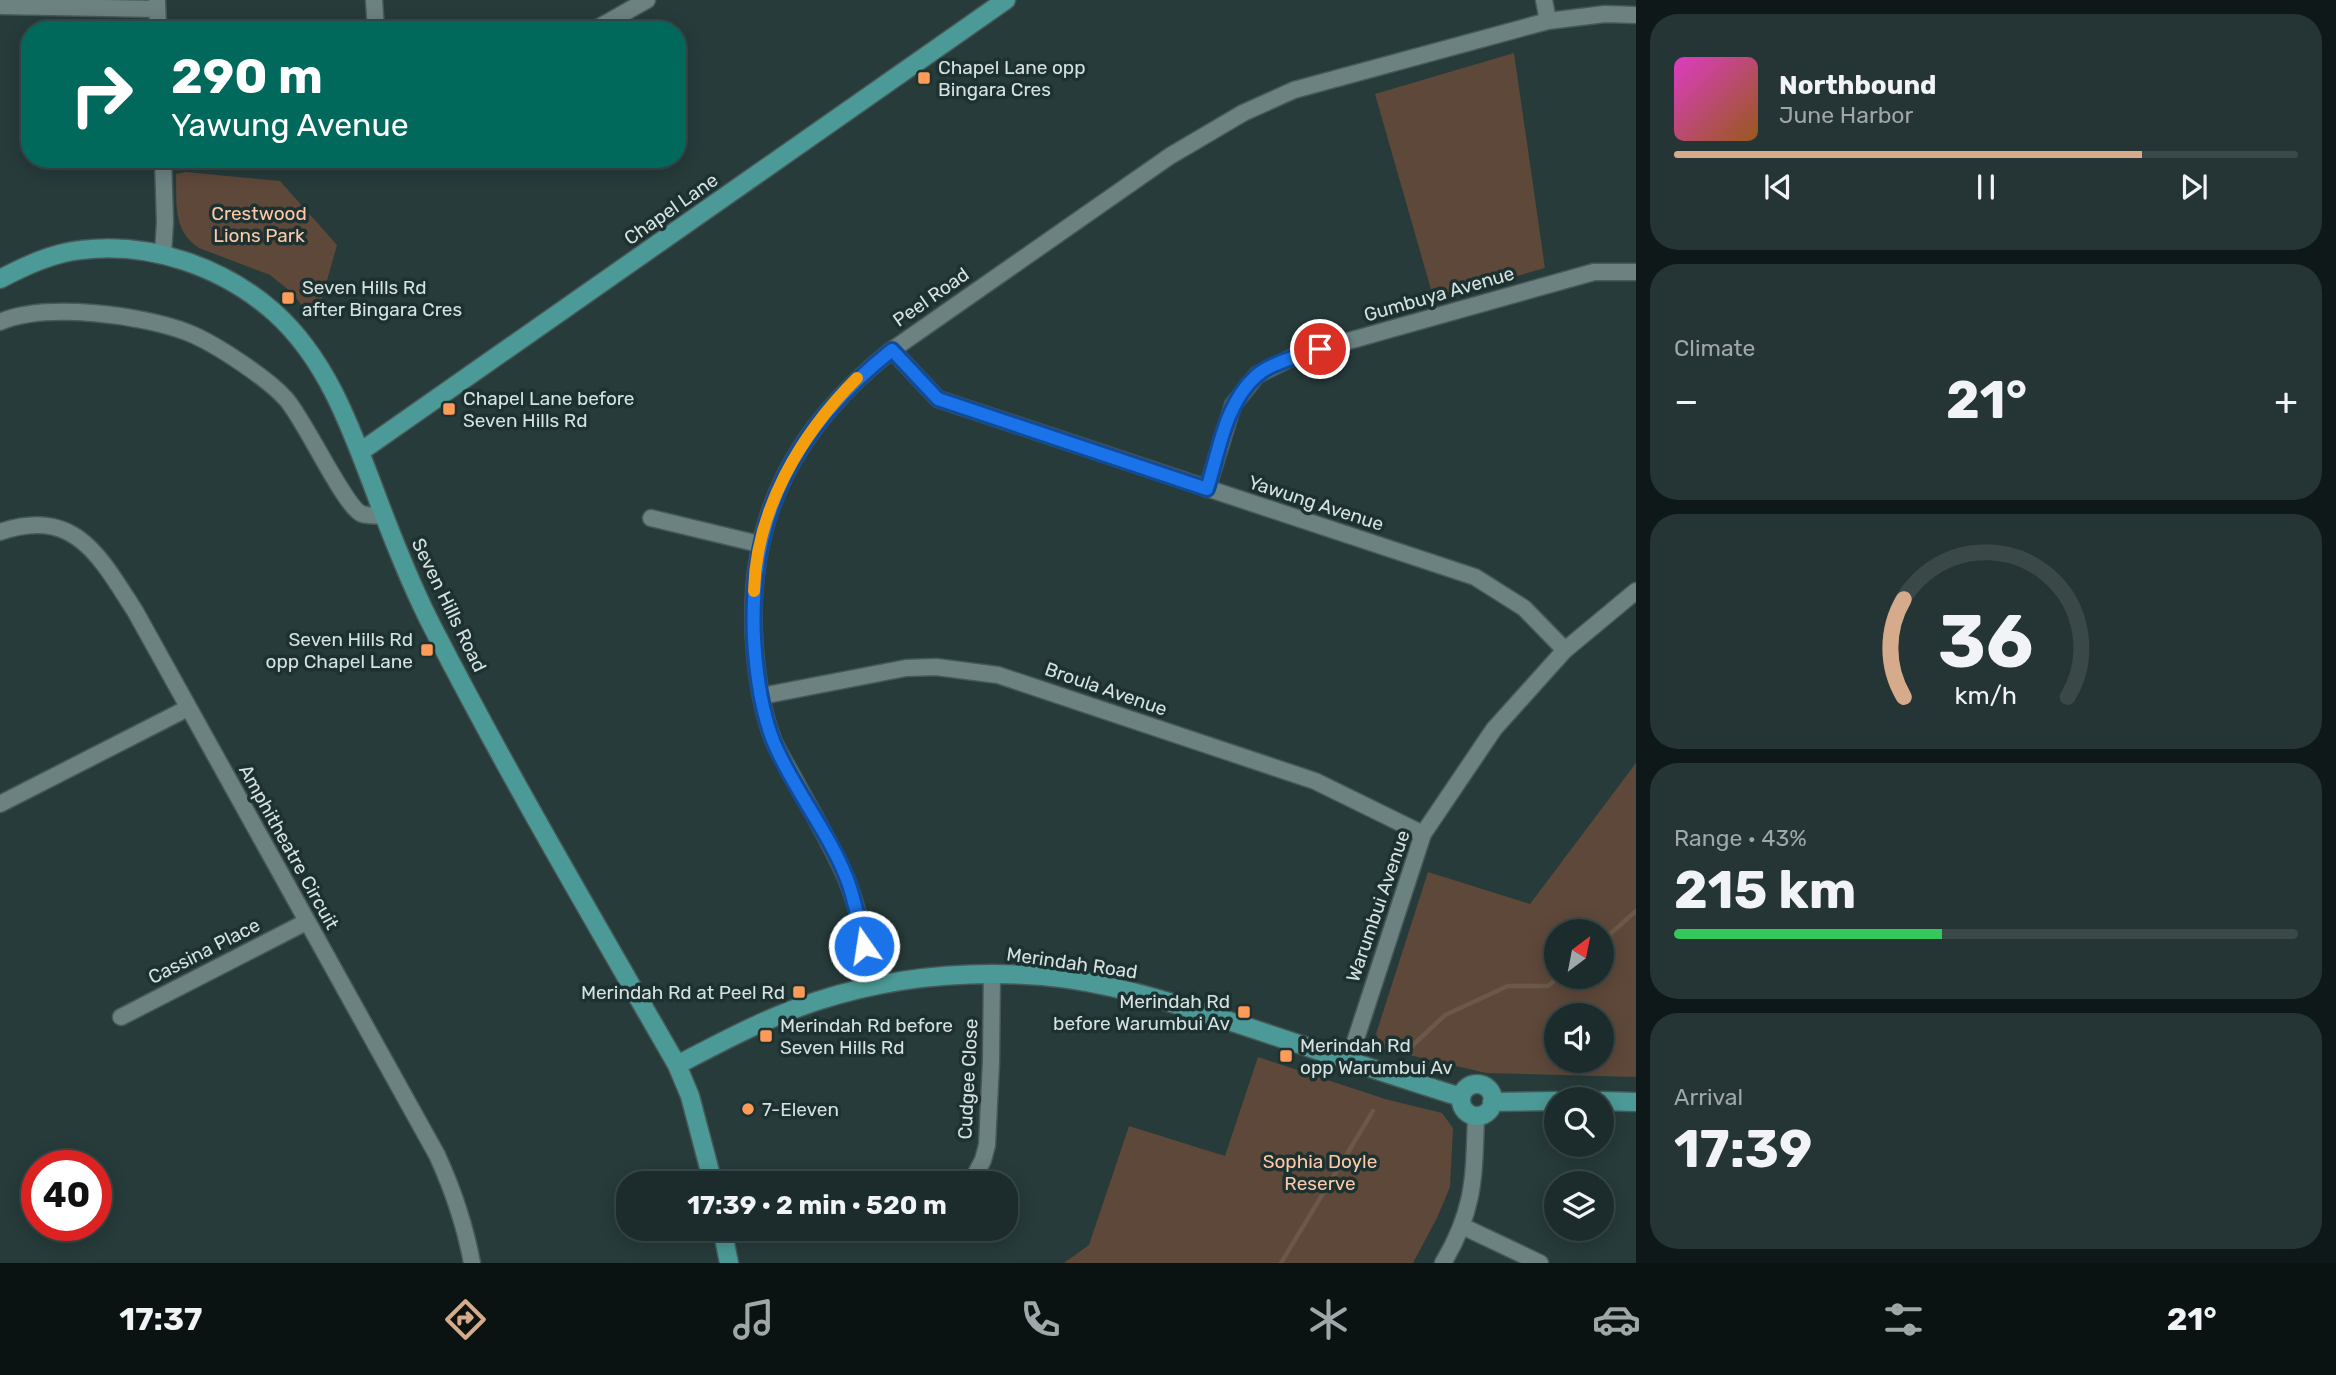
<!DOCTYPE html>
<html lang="en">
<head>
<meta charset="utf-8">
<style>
	body { margin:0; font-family:Rubik,sans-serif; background:#253434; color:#f1f3f6; height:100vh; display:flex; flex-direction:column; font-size:26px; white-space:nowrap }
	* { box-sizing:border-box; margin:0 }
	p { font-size:23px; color:#a0a7a9 }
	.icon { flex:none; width:38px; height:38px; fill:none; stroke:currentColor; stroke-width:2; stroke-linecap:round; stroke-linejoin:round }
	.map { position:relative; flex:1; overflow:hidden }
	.side { display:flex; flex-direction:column; gap:14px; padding:14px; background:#0f1818; width:700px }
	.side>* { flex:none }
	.banner { position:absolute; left:21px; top:21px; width:665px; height:147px; border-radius:28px; box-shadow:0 4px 18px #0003,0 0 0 2px #3a4848; background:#00695c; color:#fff; overflow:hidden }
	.needle { width:46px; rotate:32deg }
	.controls { position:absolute; left:1544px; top:919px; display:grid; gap:14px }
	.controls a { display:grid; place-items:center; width:70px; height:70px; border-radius:50%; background:#1c2c2c; box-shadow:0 4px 18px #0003,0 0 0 2px #3a4848; font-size:35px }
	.speed { position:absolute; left:21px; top:1150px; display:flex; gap:14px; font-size:35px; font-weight:700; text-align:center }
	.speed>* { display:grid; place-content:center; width:91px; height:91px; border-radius:50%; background:#1c2c2c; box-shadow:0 4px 18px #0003,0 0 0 2px #3a4848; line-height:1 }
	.speed .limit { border:10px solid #d22; background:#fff; color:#111 }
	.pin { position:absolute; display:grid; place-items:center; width:60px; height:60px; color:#fff; margin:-30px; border:4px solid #fff; border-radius:50%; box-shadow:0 2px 7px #0007 }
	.me { position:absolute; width:77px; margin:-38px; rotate:347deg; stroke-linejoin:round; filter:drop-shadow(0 0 5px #0008) }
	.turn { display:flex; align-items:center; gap:24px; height:147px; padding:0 35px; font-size:32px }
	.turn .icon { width:91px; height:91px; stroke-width:2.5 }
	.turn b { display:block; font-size:49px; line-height:60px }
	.big { font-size:52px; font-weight:700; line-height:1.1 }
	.side .tile { flex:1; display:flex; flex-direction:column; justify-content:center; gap:10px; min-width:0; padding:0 24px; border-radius:28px; background:#253434 }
	.side .dial { align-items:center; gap:0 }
	.dial svg { height:182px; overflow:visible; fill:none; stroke:#3a4848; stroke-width:7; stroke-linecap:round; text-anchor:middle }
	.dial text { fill:#f1f3f6; stroke:none }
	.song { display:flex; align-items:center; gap:21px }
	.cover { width:84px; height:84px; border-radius:10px; background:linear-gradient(135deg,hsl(310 70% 55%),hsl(30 70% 35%)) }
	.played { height:7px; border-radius:4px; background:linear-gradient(90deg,#d6ab8b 75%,#3a4848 75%) }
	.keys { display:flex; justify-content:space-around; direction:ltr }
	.heat { display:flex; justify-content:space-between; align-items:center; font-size:38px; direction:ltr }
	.charge { height:10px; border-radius:5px; background:linear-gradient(90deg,#34c759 43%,#3a4848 0) }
	.trip { position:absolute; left:616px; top:1171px; width:402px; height:70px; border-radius:28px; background:#1c2c2c; box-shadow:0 4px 18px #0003,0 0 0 2px #3a4848; font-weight:700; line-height:70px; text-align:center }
	.dock { display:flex; height:112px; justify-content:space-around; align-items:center; background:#0b1212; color:#a0a7a9 }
	.dock .icon { width:49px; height:49px }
	.dock .selected { color:#d6ab8b }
	.dock b { font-size:32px; color:#f1f3f6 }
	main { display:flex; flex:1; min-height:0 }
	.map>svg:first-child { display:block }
</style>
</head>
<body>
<main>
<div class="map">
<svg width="1636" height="1263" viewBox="0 0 1636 1263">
	<rect width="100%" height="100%" fill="#263b3a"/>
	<path fill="#5e483a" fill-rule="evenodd" d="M 1514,53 L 1545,268 L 1434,300 L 1375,94 Z
		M 186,172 L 280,181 L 337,245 L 319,309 L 310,315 L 291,292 L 270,275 L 199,248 C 172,230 177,203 176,174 Z
		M 1636,763 L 1636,1077 L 1486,1073 L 1384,1049 L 1376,1034 L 1428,872 L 1530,904 ZM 1556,931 L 1601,931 L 1601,976 L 1556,976 ZM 1556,1015 L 1601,1015 L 1601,1060 L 1556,1060 Z
		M 1258,1057 L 1385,1099 L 1442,1113 L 1453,1128 L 1450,1187 L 1437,1218 L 1413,1263 L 1064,1263 L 1089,1245 L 1129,1126 L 1225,1156 Z"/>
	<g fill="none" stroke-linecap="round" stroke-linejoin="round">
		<path stroke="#6b5847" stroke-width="4.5" d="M 1601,942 L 1636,911
			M 1411,1047 L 1445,1015 L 1508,986 L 1548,986 L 1560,976
			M 1281,1263 L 1373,1111"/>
		<g stroke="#465857" stroke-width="19">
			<path id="minor" d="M 374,0 L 376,30
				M 1544,0 L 1548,21
				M 157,1 L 158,30
				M 0,6 L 157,9
				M 594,30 L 647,0
				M 163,254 L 165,222 L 163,159
				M 0,322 C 46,302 144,315 189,333 C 216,344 267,378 286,399 C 305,420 345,508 362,514 C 368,516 377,515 384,516
				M 892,350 L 938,399 L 1475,577 L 1524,608 L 1565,650
				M 1207,489 L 1233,405 L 1257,375 L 1295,356 L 1594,272 L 1636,272
				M 651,518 L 759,544
				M 0,532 C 75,506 100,557 135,611 L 437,1155 C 453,1190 465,1225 472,1263
				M 762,696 L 906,668 L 936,667 L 998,675 L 1315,781 L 1423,834
				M 0,804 L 188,708
				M 874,986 C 866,951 860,912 846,878 C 831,843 810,809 792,775 C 786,764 779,753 774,742 C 761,710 756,672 754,638 C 747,515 797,425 892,350 L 1170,156 L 1243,113 L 1294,90 L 1548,21 L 1605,14 L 1636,15
				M 121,1017 L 306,922
				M 1349,1060 L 1423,834 L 1494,729 L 1565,650 L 1636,591
				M 971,1183 L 983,1160 L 987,1145 L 991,1062 L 992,973
				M 1462,1226 L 1540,1263
				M 1443,1263 C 1475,1210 1474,1176 1476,1116"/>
		</g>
		<g stroke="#465857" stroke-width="21">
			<path id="major" d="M 0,279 C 25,266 52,253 81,250 C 149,241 223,267 274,312 C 328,360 352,431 377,497 C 394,542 412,588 434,630 C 510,778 595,922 677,1065 L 690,1096 L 713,1183
				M 360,452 L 1006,0
				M 677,1065 C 723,1041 768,1017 817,1001 C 890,977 967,970 1043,976 C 1107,982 1168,1001 1229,1021 C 1306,1046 1383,1073 1461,1097
				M1461 1100a16 16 0 1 1 32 0a16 16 0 1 1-32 0Z
				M 1601,1101 L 1636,1102
				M 1492,1102 L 1556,1101
				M 722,1228 L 729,1263"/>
		</g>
		<use href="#minor" stroke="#6b8281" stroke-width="16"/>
		<use href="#major" stroke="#4c9a97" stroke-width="18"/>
	</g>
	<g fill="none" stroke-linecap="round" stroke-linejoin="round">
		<g stroke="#114b97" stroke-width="18">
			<path id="route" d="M 864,946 C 859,924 855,900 847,879 C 828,831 794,790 774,743 C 761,711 756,673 754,639 C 748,515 796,426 892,350 L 938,399 L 1207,489 C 1219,451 1225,404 1256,376 C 1270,363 1302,355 1320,349"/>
		</g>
		<use href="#route" stroke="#1a73e8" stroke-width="12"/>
		<path stroke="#f59e0b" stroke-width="12" d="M 754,591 C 756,509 801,434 857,378"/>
	</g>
	<g fill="#fe9b59" stroke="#1c3130" stroke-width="2.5">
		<rect x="917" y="71" width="14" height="14" rx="3.5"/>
		<rect x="281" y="291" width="14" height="14" rx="3.5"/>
		<rect x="442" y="402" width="14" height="14" rx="3.5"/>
		<rect x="420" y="643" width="14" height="14" rx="3.5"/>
		<rect x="792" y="985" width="14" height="14" rx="3.5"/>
		<rect x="1237" y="1005" width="14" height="14" rx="3.5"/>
		<rect x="759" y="1029" width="14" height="14" rx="3.5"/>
		<rect x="1279" y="1049" width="14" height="14" rx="3.5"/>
		<circle cx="748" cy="1109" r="7"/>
	</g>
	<g text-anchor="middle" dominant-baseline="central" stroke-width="7" stroke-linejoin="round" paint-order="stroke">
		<g font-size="19" fill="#d5e2e1" stroke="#1c3130" text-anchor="start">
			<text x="938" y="67">Chapel Lane opp<tspan x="938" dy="22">Bingara Cres</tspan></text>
			<text x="302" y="287">Seven Hills Rd<tspan x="302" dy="22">after Bingara Cres</tspan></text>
			<text x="463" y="398">Chapel Lane before<tspan x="463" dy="22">Seven Hills Rd</tspan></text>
			<text x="413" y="639" text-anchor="end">Seven Hills Rd<tspan x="413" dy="22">opp Chapel Lane</tspan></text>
			<text x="785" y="992" text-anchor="end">Merindah Rd at Peel Rd</text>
			<text x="1230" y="1001" text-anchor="end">Merindah Rd<tspan x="1230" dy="22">before Warumbui Av</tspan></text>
			<text x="780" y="1025">Merindah Rd before<tspan x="780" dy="22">Seven Hills Rd</tspan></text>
			<text x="1300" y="1045">Merindah Rd<tspan x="1300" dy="22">opp Warumbui Av</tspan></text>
			<text x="762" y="1109">7-Eleven</text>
		</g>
		<g font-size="19" fill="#d5e2e1" stroke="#1c3130">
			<text transform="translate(671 209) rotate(-35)">Chapel Lane</text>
			<text transform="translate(1439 294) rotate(-16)">Gumbuya Avenue</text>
			<text transform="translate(931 297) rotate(-35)">Peel Road</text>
			<text transform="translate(1316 503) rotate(18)">Yawung Avenue</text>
			<text transform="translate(449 605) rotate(64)">Seven Hills Road</text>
			<text transform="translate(1106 689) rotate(19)">Broula Avenue</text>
			<text transform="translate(289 847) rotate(61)">Amphitheatre Circuit</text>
			<text transform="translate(1378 906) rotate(-71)">Warumbui Avenue</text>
			<text transform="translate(204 951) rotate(-27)">Cassina Place</text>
			<text transform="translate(1072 963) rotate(8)">Merindah Road</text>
			<text transform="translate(968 1079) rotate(-87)">Cudgee Close</text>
		</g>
		<g font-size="19" fill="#fec9a9" stroke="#1c3130">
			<text x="259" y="213">Crestwood<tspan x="259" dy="22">Lions Park</tspan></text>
			<text x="1320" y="1161">Sophia Doyle<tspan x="1320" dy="22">Reserve</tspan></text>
		</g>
	</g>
</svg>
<div class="controls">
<a><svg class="needle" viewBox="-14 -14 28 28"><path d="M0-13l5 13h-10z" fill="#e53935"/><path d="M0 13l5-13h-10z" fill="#a0a7a9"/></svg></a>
<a><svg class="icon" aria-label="sound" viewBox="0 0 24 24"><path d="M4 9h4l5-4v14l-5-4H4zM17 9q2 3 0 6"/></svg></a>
<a><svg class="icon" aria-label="search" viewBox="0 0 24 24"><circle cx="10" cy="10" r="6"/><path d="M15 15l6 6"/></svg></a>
<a><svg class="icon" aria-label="layers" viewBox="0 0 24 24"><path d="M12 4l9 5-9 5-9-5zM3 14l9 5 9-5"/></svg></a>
</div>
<div class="speed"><div class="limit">40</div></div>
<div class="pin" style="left:1320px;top:349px;background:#d93025"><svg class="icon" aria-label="arrive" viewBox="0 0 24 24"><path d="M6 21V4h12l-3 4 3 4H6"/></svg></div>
<svg class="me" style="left:864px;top:946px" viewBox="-20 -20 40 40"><circle r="17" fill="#1a73e8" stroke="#fff" stroke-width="3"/><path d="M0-11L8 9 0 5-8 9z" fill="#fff"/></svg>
<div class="trip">17:39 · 2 min · 520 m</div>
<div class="banner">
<div class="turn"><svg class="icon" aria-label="right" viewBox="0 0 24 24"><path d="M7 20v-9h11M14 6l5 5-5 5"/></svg><div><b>290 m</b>Yawung Avenue</div></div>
</div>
</div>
<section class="side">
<div class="tile">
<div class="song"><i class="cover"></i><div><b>Northbound</b><p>June Harbor</p></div></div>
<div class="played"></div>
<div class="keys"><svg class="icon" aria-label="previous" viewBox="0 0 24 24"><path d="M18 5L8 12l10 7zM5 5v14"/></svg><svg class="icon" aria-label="pause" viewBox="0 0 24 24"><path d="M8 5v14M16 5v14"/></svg><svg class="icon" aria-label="next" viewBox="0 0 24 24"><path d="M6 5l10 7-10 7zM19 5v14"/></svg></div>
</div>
<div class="tile"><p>Climate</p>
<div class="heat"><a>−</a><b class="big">21°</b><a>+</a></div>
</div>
<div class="tile dial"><svg viewBox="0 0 100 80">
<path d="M14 69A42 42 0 1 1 86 69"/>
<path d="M14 69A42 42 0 0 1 14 26" stroke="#d6ab8b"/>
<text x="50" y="56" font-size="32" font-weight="700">36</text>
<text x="50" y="72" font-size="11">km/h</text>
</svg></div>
<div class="tile"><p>Range · 43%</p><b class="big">215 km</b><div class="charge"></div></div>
<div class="tile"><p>Arrival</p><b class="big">17:39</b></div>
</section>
</main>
<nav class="dock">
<b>17:37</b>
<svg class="icon selected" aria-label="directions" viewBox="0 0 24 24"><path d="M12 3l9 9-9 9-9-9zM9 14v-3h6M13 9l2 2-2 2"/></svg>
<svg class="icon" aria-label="music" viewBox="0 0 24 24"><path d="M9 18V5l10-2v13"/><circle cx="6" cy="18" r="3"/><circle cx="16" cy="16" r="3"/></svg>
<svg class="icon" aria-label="phone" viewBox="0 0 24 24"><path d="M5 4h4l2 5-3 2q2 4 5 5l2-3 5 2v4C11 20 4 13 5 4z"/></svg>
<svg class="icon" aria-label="climate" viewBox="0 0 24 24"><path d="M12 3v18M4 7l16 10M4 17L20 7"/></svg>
<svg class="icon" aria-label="car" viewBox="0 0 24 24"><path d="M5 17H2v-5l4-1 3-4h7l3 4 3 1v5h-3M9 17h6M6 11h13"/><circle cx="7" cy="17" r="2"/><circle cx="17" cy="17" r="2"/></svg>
<svg class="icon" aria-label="filters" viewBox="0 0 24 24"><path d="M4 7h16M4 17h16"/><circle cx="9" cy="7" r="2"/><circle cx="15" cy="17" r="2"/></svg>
<b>21°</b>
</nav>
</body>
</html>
